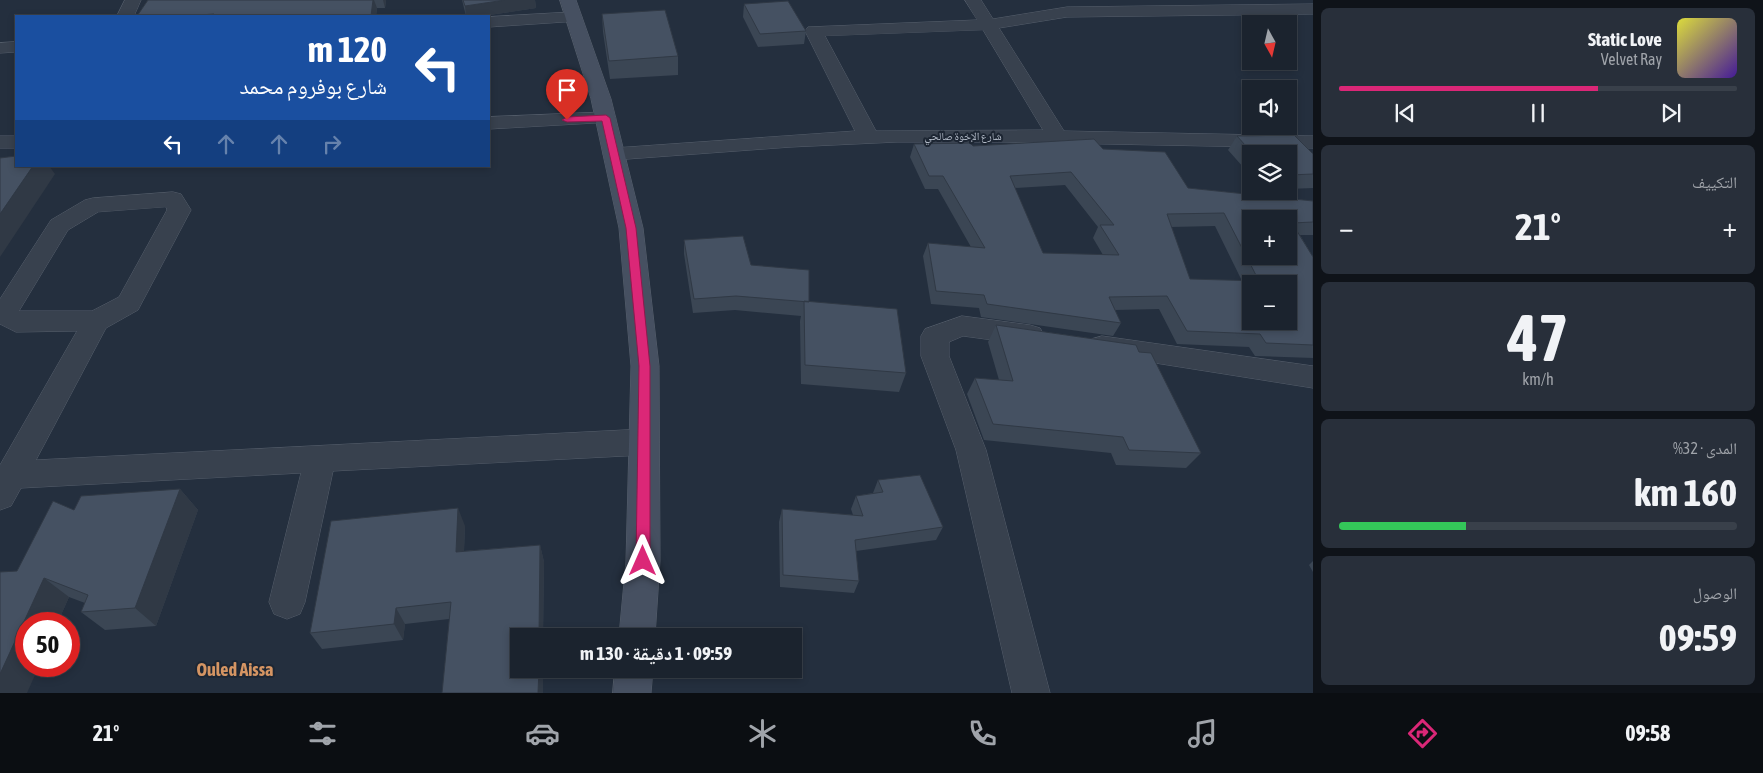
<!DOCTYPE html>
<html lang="ar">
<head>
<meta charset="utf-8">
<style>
	body { margin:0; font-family:"Asap Condensed","Noto Naskh Arabic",sans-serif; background:#282f3a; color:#f1f3f6; direction:rtl; height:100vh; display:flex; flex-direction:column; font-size:19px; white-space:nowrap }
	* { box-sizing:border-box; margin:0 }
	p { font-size:16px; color:#a0a4aa }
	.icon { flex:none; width:28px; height:28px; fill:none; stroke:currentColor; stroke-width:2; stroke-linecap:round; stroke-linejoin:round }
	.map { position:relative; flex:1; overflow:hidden; direction:ltr }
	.panel { display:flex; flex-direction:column; gap:8px; padding:8px; background:#0f1319; width:450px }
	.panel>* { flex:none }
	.guide { position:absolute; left:15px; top:15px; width:475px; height:152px; border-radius:0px; box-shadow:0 2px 8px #0003,0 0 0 1px #39404a; direction:rtl; background:#1a4fa0; color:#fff; overflow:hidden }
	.needle { width:32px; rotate:172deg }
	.tools { position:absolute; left:1242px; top:15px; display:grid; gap:10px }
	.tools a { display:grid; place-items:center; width:55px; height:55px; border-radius:0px; background:#1b232e; box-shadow:0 2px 8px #0003,0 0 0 1px #39404a; font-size:25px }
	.speed { position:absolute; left:15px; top:612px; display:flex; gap:10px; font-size:25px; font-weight:700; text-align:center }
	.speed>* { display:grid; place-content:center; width:65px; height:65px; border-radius:50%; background:#1b232e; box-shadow:0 2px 8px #0003,0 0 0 1px #39404a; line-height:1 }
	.speed .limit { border:8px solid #d22; background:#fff; color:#111 }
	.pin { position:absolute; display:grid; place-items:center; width:42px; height:42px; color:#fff; margin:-51px -21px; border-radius:50% 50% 50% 0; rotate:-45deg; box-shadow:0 0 5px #0007 }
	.pin .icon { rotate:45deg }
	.me { position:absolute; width:55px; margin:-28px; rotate:0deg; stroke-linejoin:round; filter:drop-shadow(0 0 4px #0008) }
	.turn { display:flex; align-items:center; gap:18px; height:105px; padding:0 20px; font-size:22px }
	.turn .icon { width:65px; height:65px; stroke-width:2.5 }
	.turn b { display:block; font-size:35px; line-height:42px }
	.lanes { display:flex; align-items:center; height:48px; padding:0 20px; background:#0003; justify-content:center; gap:25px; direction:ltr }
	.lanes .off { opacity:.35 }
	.big { font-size:38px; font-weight:700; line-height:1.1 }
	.panel .tile { flex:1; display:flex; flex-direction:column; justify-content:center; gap:8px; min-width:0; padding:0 18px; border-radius:8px; background:#282f3a }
	.panel .dial { align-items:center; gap:0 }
	.dial b { font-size:65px; line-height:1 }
	.song { display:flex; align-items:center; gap:15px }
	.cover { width:60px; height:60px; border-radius:8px; background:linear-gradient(135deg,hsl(60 70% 55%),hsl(260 70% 35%)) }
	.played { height:5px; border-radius:2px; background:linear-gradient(90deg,#db2777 65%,#39404a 65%) }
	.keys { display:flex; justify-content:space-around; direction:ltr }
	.heat { display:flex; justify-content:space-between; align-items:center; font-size:28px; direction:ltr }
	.charge { height:8px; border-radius:4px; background:linear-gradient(90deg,#34c759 32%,#39404a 0) }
	.trip { position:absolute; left:510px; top:628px; width:292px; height:50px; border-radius:0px; background:#1b232e; box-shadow:0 2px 8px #0003,0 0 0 1px #39404a; font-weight:700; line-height:50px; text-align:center; direction:rtl }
	.tab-bar { display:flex; height:80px; justify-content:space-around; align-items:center; background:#0b0e12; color:#a0a4aa }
	.tab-bar .icon { width:35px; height:35px }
	.tab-bar .selected { color:#db2777 }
	.tab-bar b { font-size:22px; color:#f1f3f6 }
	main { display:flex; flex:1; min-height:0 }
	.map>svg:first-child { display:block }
</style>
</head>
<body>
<main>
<section class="panel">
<div class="tile">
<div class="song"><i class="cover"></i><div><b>Static Love</b><p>Velvet Ray</p></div></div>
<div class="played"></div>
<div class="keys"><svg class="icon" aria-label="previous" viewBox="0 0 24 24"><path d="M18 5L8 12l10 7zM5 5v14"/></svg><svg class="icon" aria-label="pause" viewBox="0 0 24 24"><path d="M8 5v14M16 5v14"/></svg><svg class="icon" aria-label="next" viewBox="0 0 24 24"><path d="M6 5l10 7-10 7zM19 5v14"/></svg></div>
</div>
<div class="tile"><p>التكييف</p>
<div class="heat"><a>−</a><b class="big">21°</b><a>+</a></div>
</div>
<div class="tile dial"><b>47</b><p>km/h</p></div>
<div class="tile"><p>المدى · 32%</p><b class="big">160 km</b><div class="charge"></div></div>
<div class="tile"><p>الوصول</p><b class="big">09:59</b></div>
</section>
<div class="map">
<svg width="1313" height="693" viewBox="0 0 1313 693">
	<rect width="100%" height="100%" fill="#242f3e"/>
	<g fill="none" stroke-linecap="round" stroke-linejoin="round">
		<g stroke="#565f6c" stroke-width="1">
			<path id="minor" d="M 125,0 L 141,0 L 134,16 L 117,16 Z
				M 965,0 L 981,0 L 993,19 L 1067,7 L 1313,4 L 1313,14 L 1067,17 L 999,28 L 1064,131 L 1313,136 L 1313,148 L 1001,142 L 897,142 L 791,147 L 614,160 L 606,159 L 603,154 L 606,149 L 614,148 L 855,131 L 805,31 L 808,27 L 977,20 ZM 983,30 L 1043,130 L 876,131 L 825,36 Z
				M 573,12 L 579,13 L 582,17 L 579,21 L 489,27 L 489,17 Z
				M 16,42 L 16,52 L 0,53 L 0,43 Z
				M 606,112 L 613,114 L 616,118 L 613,122 L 489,129 L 489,117 Z
				M 0,136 L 16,136 L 16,148 L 0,148 Z
				M 173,192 L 181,194 L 191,210 L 138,310 L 106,328 L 36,460 L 644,429 L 655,433 L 659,442 L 655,451 L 644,455 L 333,471 L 305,602 L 300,614 L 287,619 L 274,614 L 269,602 L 301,473 L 21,488 L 11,506 L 0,510 L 0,465 L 77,331 L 16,332 L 0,324 L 0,299 L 51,220 L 85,200 L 93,198 ZM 166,207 L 167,210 L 119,297 L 92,311 L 19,311 L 68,230 L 98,212 Z
				M 962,316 L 1030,325 L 1040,328 L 1044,335 L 1040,342 L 1030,345 L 963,336 L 949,342 L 949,356 L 986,450 L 1050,693 L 1012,693 L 956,450 L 921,356 L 921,336 L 925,329 Z
				M 1102,336 L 1313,366 L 1313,388 L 1092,353 L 1088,346 L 1092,339 Z"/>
		</g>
		<g stroke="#565f6c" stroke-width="1">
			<path id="secondary" d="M 560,0 L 576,0 L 611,99 L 643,228 L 659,366 L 660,561 L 655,636 L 619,636 L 626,561 L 631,366 L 619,228 L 591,99 Z
				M 615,669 L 653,669 L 651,693 L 613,693 Z"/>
		</g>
		<use href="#minor" fill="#38414e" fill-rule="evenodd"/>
		<use href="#secondary" fill="#465061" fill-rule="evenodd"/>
	</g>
	<path fill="#3b4654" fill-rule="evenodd" d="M 148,0 L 386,0 L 385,8 L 377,8 L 376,16 L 137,16 Z
		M 462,0 L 535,0 L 536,8 L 483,16 L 466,16 Z
		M 744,4 L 806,31 L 804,44 L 758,47 L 743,17 Z
		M 602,14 L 678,56 L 678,75 L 610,79 L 603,32 Z
		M 1237,136 L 1313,154 L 1313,188 L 1289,189 L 1289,154 L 1251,154 L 1251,176 L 1228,150 Z
		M 914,144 L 973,146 L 1103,149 L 1188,188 L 1313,201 L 1313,235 L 1300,235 L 1313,257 L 1313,358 L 1255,356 L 1249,347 L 1177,344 L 1159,309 L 1115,310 L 1121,323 L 1113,336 L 981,317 L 979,308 L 931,304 L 923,256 L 928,243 L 971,247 L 938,189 L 925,189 L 910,157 ZM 1065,185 L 1098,227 L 1093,238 L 1103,255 L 1043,253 L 1015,188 ZM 1215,226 L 1242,281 L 1190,279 L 1171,227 Z
		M 684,240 L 751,265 L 809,302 L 906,373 L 899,392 L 801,384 L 800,321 L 801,316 L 735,310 L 693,313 L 684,254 Z
		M 996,325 L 1139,352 L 1201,453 L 1186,468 L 1116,465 L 1111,453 L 984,440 L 967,394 L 975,378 L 999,380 L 988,342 Z
		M 878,480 L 943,527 L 936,540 L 856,551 L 859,581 L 854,593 L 780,587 L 779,522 L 782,509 L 853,515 L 851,509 L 856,496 L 873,493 Z
		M 180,489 L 198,510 L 156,626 L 105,630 L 81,612 L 85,603 L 69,597 L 57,624 L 26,624 L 17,571 L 74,510 Z
		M 465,526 L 464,551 L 540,545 L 544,562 L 543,636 L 519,636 L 519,669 L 543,669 L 543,693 L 449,619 L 405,624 L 403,640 L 322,649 L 310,633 Z
		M 1313,561 L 1313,572 L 1309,565 Z"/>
	<path fill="#303945" d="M 373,0 L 374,0 L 377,8 L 376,16 L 371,16 Z
		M 383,0 L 386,0 L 385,8 Z
		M 505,0 L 535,0 L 536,8 L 483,16 L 466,16 L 465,6 Z
		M 33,166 L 49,166 L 55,174 L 0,257 L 0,214 Z
		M 180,489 L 198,510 L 156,626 L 135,608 Z
		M 458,508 L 465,526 L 463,569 L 456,552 Z
		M 540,545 L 544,562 L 543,636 L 539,636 Z
		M 44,578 L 69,597 L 57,624 L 26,624 L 26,666 L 39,666 L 27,693 L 0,693 L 0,674 Z
		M 396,608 L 405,624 L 403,640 L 394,624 Z
		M 539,669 L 543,669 L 543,693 L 538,693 Z"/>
	<path fill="#455162" stroke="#303945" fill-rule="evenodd" d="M 148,0 L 373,0 L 371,16 L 213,16 L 214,14 L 186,16 L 137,16 Z
		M 463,0 L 505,0 L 465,6 Z
		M 788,1 L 806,31 L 760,34 L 744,4 Z
		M 665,10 L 678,56 L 609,61 L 602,14 Z
		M 1294,135 L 1313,154 L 1313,174 L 1289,175 L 1289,154 L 1253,154 L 1237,136 Z
		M 1094,139 L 1103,149 L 1165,152 L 1188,188 L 1313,201 L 1313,222 L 1292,223 L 1313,257 L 1313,345 L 1266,343 L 1260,334 L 1187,331 L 1167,296 L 1109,297 L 1121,323 L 987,304 L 984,295 L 936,291 L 928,243 L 985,248 L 943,176 L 929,176 L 914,144 L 970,143 L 973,146 ZM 1071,172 L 1114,225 L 1100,225 L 1119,255 L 1043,253 L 1010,176 ZM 1224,213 L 1259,281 L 1190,279 L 1167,214 ZM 1251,219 L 1289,219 L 1289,256 L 1251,256 ZM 1251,284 L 1289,284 L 1289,321 L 1251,321 Z
		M 16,156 L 16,166 L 33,166 L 0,214 L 0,158 Z
		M 743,236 L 751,265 L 809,270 L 809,302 L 736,296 L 694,299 L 684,240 Z
		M 804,301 L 897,309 L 906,373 L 805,365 Z
		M 996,325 L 1136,345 L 1139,352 L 1151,353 L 1201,453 L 1129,450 L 1123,437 L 993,424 L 975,378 L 1013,381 Z
		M 920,475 L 943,527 L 855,540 L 859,581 L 783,575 L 782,509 L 863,516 L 856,496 L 883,492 L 878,480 Z
		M 180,489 L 135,608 L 81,612 L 88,595 L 44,578 L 0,674 L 0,572 L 17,571 L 53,501 L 74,510 L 81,496 Z
		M 458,508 L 456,552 L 540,545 L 539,636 L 519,636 L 519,669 L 539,669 L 538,693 L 442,693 L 451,602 L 396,608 L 394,624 L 310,633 L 331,521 Z"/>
	<path fill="#db2777" stroke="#8e194d" d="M 606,115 L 610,118 L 636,228 L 650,366 L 650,561 L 648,565 L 643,567 L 638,565 L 636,561 L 639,366 L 626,228 L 602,121 L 567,122 L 562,120 L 567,117 Z"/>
	<g text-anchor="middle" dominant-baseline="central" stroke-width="4" stroke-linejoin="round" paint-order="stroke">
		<g font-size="11" fill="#b4bcc9" stroke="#1d2633">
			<text x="963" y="136">شارع الإخوة صالحي</text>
		</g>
		<g font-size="18" font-weight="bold" fill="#d59563" stroke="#1d2633">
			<text x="235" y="669">Ouled Aissa</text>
		</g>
	</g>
</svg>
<div class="tools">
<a><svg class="needle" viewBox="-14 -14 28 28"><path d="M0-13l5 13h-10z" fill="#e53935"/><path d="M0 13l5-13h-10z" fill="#a0a4aa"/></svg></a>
<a><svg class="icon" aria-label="sound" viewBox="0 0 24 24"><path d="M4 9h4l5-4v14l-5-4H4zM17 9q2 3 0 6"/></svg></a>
<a><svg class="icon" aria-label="layers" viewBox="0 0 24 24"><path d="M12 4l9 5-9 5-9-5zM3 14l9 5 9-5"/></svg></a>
<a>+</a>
<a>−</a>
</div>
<div class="speed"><div class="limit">50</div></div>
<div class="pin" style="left:567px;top:120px;background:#d93025"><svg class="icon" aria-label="arrive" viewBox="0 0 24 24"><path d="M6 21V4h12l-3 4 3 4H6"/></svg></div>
<svg class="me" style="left:643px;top:561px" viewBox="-20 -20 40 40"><path d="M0-17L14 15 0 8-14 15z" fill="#db2777" stroke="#fff" stroke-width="4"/></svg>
<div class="trip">09:59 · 1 دقيقة · 130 m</div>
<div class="guide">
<div class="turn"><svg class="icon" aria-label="left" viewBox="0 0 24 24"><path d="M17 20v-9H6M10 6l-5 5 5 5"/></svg><div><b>120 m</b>شارع بوفروم محمد</div></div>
<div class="lanes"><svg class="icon" aria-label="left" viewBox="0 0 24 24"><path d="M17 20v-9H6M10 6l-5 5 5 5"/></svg><svg class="icon off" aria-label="ahead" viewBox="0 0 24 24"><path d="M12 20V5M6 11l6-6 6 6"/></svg><svg class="icon off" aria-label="ahead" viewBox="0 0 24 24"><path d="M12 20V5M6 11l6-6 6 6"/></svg><svg class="icon off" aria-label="right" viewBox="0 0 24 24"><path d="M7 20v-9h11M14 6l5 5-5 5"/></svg></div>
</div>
</div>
</main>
<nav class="tab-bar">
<b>09:58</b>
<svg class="icon selected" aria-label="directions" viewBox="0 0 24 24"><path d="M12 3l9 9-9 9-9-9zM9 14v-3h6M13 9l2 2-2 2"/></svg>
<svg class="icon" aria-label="music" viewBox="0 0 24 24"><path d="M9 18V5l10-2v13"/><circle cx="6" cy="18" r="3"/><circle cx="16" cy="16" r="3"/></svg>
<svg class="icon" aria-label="phone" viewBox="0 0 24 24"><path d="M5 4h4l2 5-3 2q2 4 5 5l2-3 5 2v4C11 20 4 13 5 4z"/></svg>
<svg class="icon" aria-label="climate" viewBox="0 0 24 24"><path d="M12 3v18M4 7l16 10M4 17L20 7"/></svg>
<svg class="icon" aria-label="car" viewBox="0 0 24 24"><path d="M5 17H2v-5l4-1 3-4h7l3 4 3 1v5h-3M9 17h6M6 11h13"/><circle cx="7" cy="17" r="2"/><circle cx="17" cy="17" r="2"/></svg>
<svg class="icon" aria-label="filters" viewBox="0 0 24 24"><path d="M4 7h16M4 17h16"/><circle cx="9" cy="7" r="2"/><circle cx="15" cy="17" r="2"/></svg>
<b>21°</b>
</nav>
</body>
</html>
